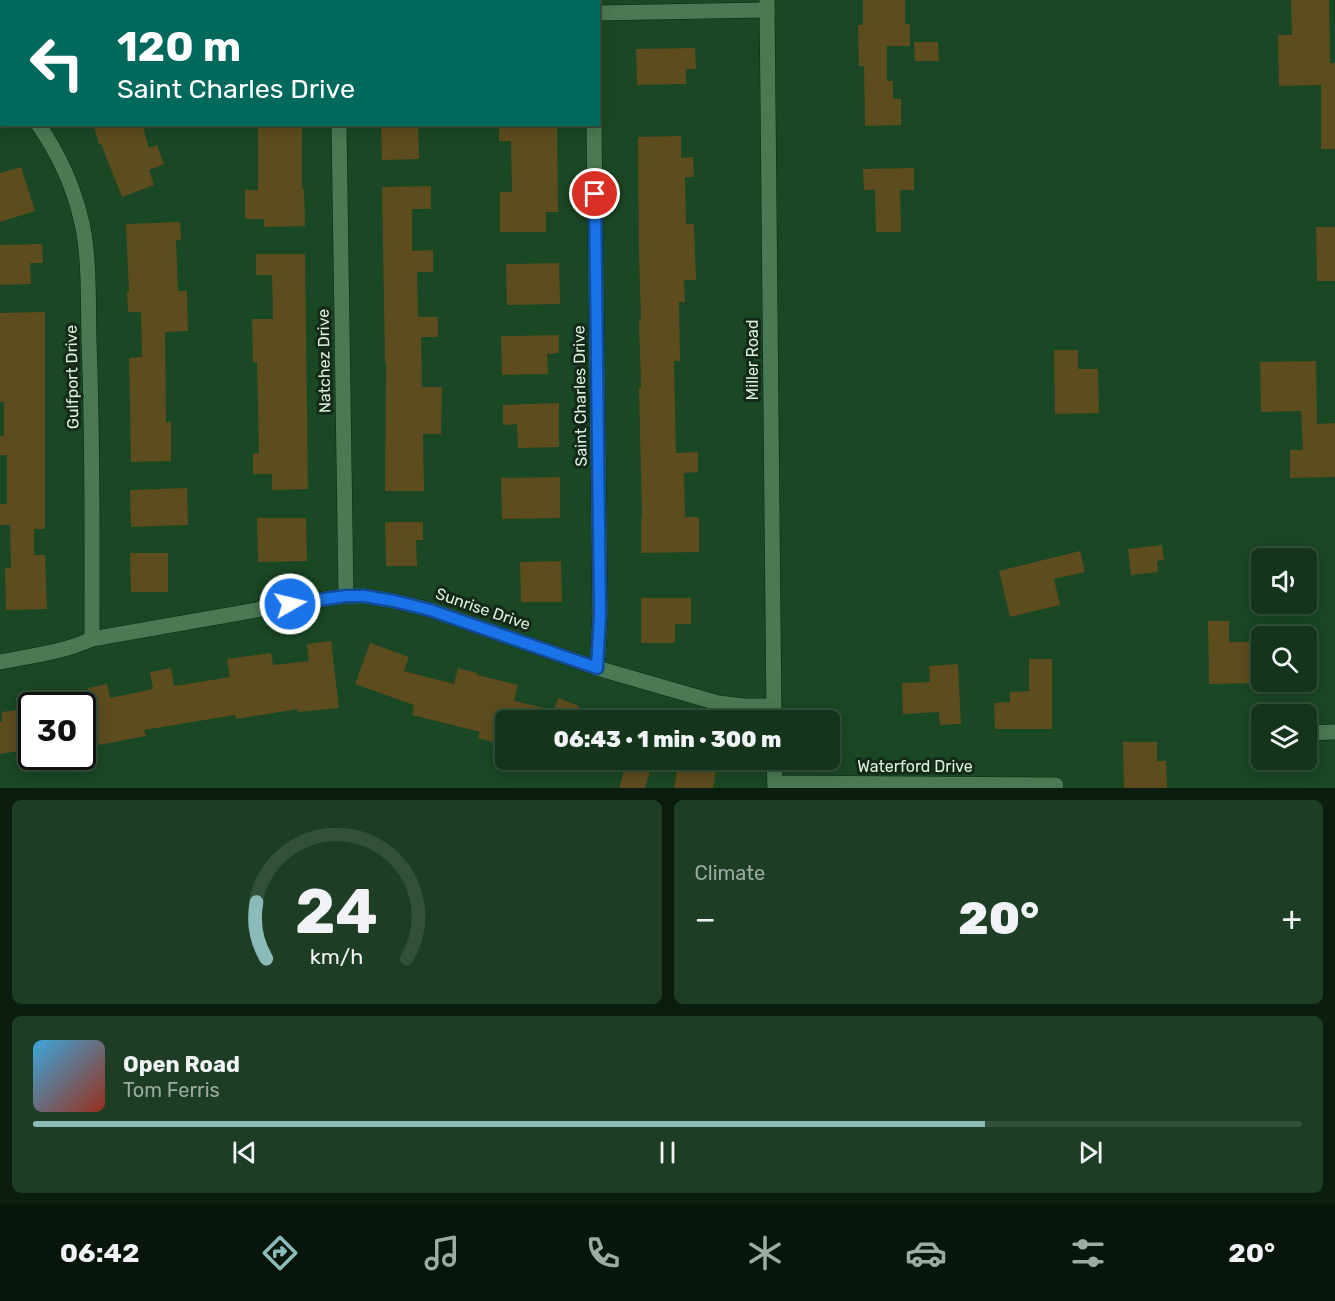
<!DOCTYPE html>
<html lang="en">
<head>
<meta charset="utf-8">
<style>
	body { margin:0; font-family:Rubik,sans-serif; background:#1d3d24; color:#f1f3f6; height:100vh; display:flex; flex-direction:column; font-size:22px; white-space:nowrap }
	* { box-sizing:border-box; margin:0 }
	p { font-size:20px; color:#9daba3 }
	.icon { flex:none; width:33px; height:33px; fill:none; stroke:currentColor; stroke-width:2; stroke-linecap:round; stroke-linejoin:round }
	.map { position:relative; height:788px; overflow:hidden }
	.drawer { display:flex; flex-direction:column; gap:12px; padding:12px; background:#0b1d0f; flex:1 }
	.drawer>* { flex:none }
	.top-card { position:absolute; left:0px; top:0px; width:600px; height:126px; box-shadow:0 3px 15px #0003,0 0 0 2px #33503a; background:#00695c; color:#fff; overflow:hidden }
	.fabs { position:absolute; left:1251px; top:548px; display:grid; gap:12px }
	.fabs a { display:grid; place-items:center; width:66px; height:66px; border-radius:9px; background:#14351b; box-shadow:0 3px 15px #0003,0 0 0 2px #33503a; font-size:30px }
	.speed { position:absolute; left:18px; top:692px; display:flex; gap:12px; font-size:30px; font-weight:700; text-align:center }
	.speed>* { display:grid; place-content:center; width:78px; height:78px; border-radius:50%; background:#14351b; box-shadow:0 3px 15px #0003,0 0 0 2px #33503a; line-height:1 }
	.speed .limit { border:3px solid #111; border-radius:9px; background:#fff; color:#111 }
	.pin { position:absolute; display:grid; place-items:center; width:51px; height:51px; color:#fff; margin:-26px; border:3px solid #fff; border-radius:50%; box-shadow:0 2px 6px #0007 }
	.me { position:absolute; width:66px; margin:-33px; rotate:82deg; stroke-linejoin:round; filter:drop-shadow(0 0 4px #0008) }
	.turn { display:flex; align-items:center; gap:21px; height:126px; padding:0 18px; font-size:27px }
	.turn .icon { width:78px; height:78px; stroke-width:2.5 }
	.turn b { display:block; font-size:42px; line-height:51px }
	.big { font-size:45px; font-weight:800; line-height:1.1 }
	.drawer .card { flex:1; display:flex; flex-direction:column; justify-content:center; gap:9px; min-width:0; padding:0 21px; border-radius:9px; background:#1d3d24 }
	.drawer .dial { align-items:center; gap:0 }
	.dial svg { height:156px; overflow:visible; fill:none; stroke:#33503a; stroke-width:7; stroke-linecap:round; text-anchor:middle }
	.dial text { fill:#f1f3f6; stroke:none }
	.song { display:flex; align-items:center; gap:18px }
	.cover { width:72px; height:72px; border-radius:9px; background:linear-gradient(135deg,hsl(200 70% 55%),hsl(10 70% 35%)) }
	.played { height:6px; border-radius:3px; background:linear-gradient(90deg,#8bbbb9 75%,#33503a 75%) }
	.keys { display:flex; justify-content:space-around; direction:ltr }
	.heat { display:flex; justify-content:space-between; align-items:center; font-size:33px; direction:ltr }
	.drawer .tiles { flex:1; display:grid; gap:12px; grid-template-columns:1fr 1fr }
	.card:last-child { grid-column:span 2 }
	.trip { position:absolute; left:495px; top:710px; width:345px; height:60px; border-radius:9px; background:#14351b; box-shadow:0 3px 15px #0003,0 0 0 2px #33503a; font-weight:800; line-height:60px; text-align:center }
	.tab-bar { display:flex; height:96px; justify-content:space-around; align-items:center; background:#08150b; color:#9daba3 }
	.tab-bar .icon { width:42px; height:42px }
	.tab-bar .active { color:#8bbbb9 }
	.tab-bar b { font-size:27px; color:#f1f3f6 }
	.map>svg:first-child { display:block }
</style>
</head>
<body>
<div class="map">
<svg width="1335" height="788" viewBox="0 0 1335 788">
	<rect width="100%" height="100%" fill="#1a4724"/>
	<path fill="#5d4c1e" d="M 863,0 L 905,0 L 905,24 L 910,24 L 910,46 L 887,46 L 887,81 L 893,81 L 893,99 L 901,99 L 901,125 L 865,126 L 864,66 L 859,66 L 858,25 L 863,25 Z
		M 1291,0 L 1329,0 L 1330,63 L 1335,63 L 1335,149 L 1321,149 L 1321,85 L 1279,86 L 1278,35 L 1292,35 Z
		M 914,42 L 938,42 L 939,61 L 915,61 Z
		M 695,48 L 696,69 L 686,69 L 686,84 L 637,85 L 636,49 Z
		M 93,124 L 142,124 L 149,148 L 157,145 L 164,164 L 149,170 L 154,185 L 122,197 L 101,144 L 99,144 Z
		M 258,124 L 302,124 L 302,189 L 304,189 L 305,226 L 264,227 L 264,219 L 245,219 L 245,190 L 258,190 Z
		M 381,124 L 418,124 L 419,159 L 382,160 Z
		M 499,124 L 557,124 L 558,212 L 546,212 L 546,232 L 500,232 L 500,192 L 512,192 L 511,141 L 499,141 Z
		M 681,136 L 681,158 L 693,157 L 694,177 L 685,177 L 686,224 L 694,224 L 696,280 L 684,280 L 685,302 L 679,302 L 680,361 L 674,361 L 676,453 L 698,452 L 698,472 L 684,473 L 685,517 L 699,517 L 699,552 L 641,553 L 641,518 L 642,518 L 639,387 L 641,387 L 639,321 L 641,321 L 639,255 L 638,137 Z
		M 21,167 L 35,211 L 0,222 L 0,173 Z
		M 914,168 L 914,190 L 900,190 L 901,232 L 876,232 L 875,190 L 864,190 L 863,169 Z
		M 431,186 L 431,209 L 412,209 L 412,251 L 433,250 L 433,272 L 417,272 L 418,317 L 438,317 L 438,337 L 421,337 L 422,387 L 442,387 L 441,434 L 423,434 L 424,491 L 385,491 L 386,362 L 385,362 L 382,187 Z
		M 180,222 L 181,240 L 176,240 L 178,291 L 187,291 L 188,331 L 165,332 L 166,422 L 171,422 L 171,461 L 131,462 L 129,358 L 142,357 L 141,312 L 128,312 L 127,292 L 129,292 L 126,224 Z
		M 1316,227 L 1335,227 L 1335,281 L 1317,281 Z
		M 42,244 L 43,263 L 30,263 L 31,284 L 0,285 L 0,245 Z
		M 256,254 L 305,254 L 308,489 L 272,490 L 272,474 L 253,474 L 253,453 L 259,453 L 257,362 L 253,362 L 252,319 L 273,319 L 272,275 L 256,275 Z
		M 559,263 L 560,304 L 507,305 L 506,264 Z
		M 45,312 L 45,529 L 34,529 L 34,555 L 45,555 L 47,609 L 6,610 L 5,568 L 11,568 L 10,525 L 0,525 L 0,504 L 7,504 L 7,455 L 0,455 L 0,436 L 4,436 L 4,402 L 0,402 L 0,313 Z
		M 559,335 L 559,353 L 547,354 L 548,374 L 502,375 L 501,336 Z
		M 1054,350 L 1078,350 L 1078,369 L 1098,369 L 1099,413 L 1055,414 Z
		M 1316,361 L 1317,424 L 1335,423 L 1335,477 L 1290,478 L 1290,450 L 1303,450 L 1301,411 L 1261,412 L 1260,362 Z
		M 559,403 L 559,447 L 518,448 L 517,424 L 503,425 L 503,405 Z
		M 560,477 L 560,518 L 502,519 L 501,478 Z
		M 187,488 L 188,525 L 131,527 L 130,490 Z
		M 257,518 L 306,518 L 307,561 L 258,562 Z
		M 385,522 L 423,522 L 423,540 L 416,540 L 417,566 L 386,566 Z
		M 1162,545 L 1164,560 L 1157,561 L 1158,572 L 1131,575 L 1128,549 Z
		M 1080,551 L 1085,572 L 1054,579 L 1060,605 L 1010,617 L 999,571 Z
		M 130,553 L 168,553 L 168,592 L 131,592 Z
		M 561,561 L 562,602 L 521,602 L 520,562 Z
		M 641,598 L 691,598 L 691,624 L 675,624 L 675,643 L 641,643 Z
		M 1208,621 L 1229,621 L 1229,642 L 1262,642 L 1262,683 L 1209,684 Z
		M 331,641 L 339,708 L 298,712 L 298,709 L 236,719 L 235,715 L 144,730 L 146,736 L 99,745 L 88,688 L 107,684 L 110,698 L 153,689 L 150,672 L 171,668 L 174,686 L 230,677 L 227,659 L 271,653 L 273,665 L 309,661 L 307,644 Z
		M 370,643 L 409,657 L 404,671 L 454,684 L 458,668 L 477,673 L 477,675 L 518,685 L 514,701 L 554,710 L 558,698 L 579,706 L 574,720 L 506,720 L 506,745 L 478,738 L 480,732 L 412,715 L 414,705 L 355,684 Z
		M 1029,659 L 1052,659 L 1052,729 L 995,729 L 994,703 L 1010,702 L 1010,692 L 1029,691 Z
		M 958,664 L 961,724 L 940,725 L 939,712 L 903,714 L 902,683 L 930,682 L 929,666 Z
		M 32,708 L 32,749 L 0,754 L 0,722 L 2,722 L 2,712 Z
		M 1123,742 L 1157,742 L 1157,761 L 1166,761 L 1167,788 L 1124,788 Z
		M 599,759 L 654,759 L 645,788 L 619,788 L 624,771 L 598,763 Z
		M 679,759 L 718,759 L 713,788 L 674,788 Z"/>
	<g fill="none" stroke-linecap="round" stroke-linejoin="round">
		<g stroke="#082b11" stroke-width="16">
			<path id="minor" d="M 598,13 L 767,10
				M 0,66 L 2,69
				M 0,120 L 2,119
				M 38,124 C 58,153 73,185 81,219 C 90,255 88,304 89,342 C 93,441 92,540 92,639
				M 339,124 L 346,596
				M 594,124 L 600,615 L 597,668
				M 0,662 C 31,656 64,652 92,639 L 290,604 L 346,596 L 364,596 L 394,601 L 431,610 L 597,668 L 718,703 L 743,706 L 773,706
				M 1306,733 L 1335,732
				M 775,783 L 1056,785"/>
		</g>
		<g stroke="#082b11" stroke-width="16">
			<path id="secondary" d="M 767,0 L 774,720
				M 774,759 L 775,788"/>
		</g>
		<use href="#minor" stroke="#4b7953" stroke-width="15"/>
		<use href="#secondary" stroke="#4b7953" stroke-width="15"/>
	</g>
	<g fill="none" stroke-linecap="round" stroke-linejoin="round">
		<g stroke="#114b97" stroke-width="15">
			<path id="route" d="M 290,604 L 346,596 L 364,596 L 394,601 L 430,610 L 597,668 L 600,615 L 595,194"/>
		</g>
		<use href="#route" stroke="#1a73e8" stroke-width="10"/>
	</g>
	<g text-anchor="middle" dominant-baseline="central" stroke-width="6" stroke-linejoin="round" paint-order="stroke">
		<g font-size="16" fill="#dbf3dd" stroke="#152919">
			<text transform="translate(752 360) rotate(-90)">Miller Road</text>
			<text transform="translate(324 361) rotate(-91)">Natchez Drive</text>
			<text transform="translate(72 377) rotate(-91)">Gulfport Drive</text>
			<text transform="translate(580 396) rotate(-91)">Saint Charles Drive</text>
			<text transform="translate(483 609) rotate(19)">Sunrise Drive</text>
			<text x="915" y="766">Waterford Drive</text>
		</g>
	</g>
</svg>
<div class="fabs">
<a><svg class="icon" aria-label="sound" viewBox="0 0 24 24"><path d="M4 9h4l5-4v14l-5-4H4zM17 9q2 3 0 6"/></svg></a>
<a><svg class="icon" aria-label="search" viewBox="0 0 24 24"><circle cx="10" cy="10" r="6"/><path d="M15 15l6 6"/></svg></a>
<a><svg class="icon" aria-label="layers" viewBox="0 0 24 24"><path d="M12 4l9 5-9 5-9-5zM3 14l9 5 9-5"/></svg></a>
</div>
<div class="speed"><div class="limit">30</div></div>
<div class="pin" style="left:595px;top:194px;background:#d93025"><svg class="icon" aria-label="arrive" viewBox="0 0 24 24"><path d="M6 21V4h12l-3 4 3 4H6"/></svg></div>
<svg class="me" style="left:290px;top:604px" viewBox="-20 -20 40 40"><circle r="17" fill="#1a73e8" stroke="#fff" stroke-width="3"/><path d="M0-11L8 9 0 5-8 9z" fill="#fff"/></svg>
<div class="trip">06:43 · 1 min · 300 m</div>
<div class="top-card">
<div class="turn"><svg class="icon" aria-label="left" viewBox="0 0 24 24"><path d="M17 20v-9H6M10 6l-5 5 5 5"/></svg><div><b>120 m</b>Saint Charles Drive</div></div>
</div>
</div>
<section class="drawer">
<div class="tiles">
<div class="card dial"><svg viewBox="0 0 100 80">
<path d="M14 69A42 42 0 1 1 86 69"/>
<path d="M14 69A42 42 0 0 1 9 40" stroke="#8bbbb9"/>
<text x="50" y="56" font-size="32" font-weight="700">24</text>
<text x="50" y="72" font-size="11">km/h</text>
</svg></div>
<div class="card"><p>Climate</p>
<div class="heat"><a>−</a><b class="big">20°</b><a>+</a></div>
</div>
<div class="card">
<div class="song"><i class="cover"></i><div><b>Open Road</b><p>Tom Ferris</p></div></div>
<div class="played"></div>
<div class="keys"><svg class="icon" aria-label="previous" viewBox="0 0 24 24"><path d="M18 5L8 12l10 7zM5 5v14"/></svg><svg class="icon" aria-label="pause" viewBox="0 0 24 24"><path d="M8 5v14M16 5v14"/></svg><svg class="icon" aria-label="next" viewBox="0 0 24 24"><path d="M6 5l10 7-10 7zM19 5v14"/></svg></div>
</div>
</div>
</section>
<nav class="tab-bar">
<b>06:42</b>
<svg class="icon active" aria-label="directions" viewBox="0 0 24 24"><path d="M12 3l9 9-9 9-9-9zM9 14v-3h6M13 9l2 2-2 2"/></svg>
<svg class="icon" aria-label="music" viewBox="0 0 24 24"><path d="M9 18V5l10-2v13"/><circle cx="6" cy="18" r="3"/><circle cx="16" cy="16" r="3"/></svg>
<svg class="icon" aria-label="phone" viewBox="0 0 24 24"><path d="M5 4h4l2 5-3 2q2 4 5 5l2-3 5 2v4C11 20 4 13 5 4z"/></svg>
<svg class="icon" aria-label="climate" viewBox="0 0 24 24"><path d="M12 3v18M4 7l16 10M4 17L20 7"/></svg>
<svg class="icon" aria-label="car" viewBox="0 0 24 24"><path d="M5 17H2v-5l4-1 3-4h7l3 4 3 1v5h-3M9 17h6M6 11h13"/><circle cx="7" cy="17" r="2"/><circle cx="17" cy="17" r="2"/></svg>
<svg class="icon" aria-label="filters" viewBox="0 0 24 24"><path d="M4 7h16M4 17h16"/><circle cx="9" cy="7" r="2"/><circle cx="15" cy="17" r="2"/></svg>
<b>20°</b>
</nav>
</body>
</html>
